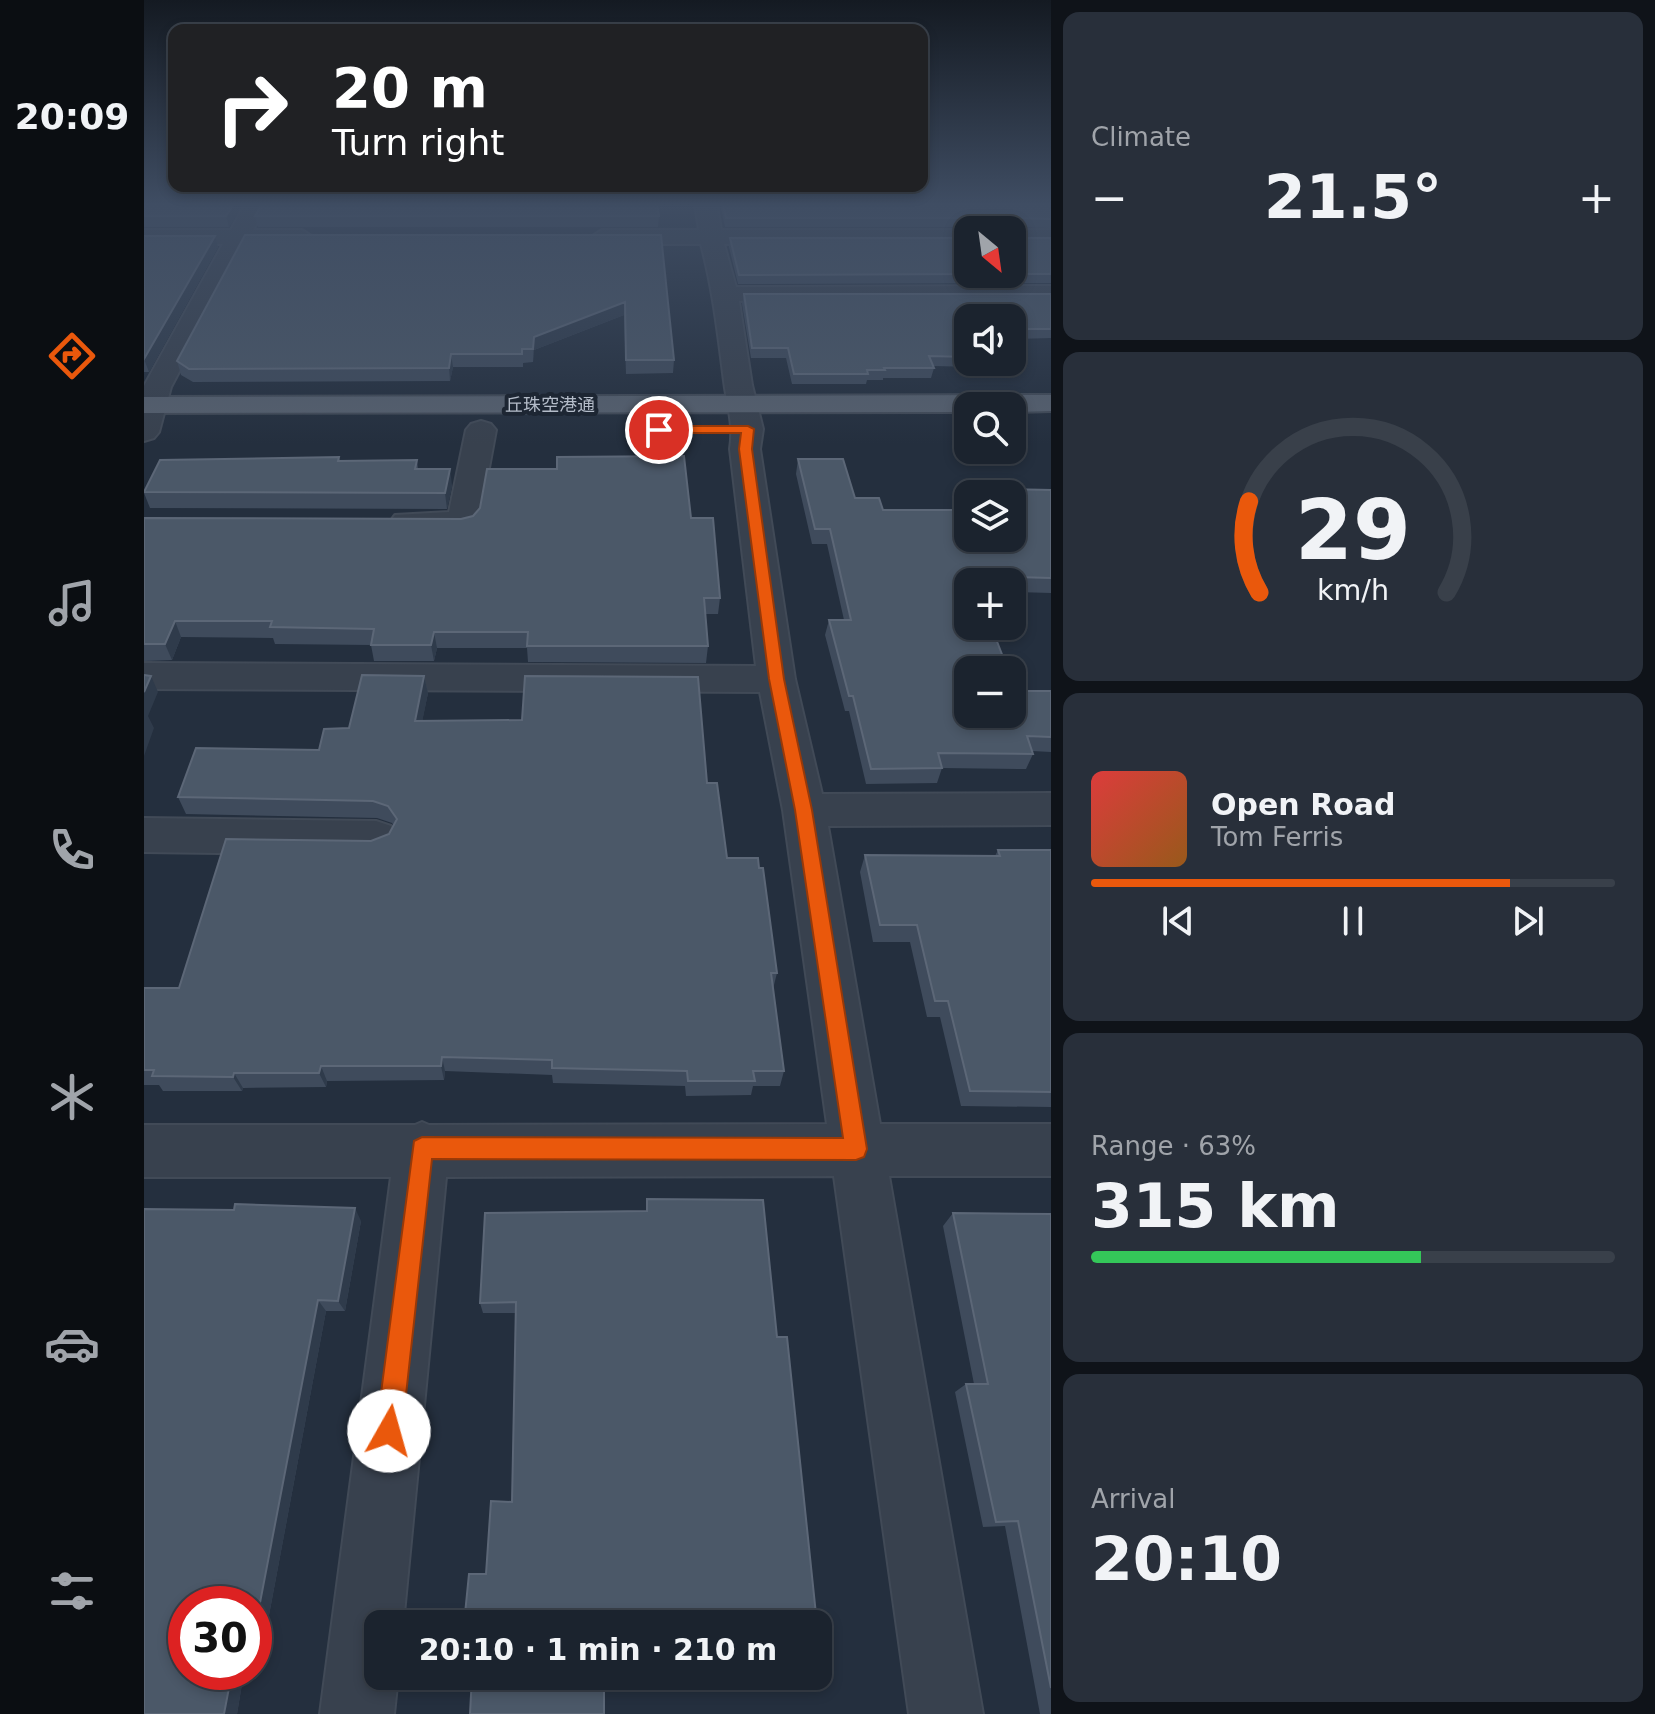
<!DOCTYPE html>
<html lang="en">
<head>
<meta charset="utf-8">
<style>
	body { margin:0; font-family:"DejaVu Sans","Noto Sans JP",sans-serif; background:#282f3a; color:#f1f3f6; height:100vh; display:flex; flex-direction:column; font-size:30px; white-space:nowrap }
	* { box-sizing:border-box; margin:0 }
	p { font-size:26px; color:#a0a4aa }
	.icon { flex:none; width:44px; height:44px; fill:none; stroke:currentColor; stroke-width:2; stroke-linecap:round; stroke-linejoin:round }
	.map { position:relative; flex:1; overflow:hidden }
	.sheet { display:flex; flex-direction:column; gap:12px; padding:12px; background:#0f1319; width:604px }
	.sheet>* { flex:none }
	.hud { position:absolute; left:24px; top:24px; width:760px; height:168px; border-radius:16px; box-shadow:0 4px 12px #0003,0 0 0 2px #39404a; background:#202124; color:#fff; overflow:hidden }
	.needle { width:52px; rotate:151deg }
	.buttons { position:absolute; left:810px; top:216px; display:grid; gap:16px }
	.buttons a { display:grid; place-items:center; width:72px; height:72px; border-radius:16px; background:#1b232e; box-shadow:0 4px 12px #0003,0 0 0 2px #39404a; font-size:40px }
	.speed { position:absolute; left:24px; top:1586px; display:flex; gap:16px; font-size:40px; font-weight:700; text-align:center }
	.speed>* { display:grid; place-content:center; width:104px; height:104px; border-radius:50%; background:#1b232e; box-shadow:0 4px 12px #0003,0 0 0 2px #39404a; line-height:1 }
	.speed .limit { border:12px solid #d22; background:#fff; color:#111 }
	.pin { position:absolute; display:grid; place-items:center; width:68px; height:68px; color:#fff; margin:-34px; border:4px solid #fff; border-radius:50%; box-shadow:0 2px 8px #0007 }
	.me { position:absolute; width:88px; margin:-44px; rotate:7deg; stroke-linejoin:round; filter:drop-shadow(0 0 6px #0008) }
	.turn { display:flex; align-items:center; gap:28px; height:168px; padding:0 32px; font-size:36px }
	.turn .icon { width:104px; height:104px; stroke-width:2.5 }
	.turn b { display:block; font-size:56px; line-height:68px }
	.big { font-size:60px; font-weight:700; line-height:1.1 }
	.sheet .widget { flex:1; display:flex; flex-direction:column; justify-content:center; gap:12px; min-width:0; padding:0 28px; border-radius:16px; background:#282f3a }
	.sheet .dial { align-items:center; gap:0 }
	.dial svg { height:208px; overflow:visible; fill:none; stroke:#39404a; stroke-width:7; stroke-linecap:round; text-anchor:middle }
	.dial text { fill:#f1f3f6; stroke:none }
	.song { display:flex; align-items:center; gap:24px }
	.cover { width:96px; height:96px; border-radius:12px; background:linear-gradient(135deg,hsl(0 70% 55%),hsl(30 70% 35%)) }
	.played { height:8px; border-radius:4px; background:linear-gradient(90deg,#ea580c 80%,#39404a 80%) }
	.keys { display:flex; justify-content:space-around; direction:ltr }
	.heat { display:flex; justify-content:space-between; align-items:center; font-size:44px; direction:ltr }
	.charge { height:12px; border-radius:6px; background:linear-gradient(90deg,#34c759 63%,#39404a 0) }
	.trip { position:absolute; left:220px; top:1610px; width:468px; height:80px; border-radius:16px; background:#1b232e; box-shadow:0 4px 12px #0003,0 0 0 2px #39404a; font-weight:700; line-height:80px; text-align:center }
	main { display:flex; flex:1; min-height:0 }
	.tab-bar { display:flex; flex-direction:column; width:144px; justify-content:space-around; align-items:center; background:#0b0e12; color:#a0a4aa }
	.tab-bar .icon { width:56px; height:56px }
	.tab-bar .on { color:#ea580c }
	.tab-bar b { font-size:36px; color:#f1f3f6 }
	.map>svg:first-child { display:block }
</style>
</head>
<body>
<main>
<nav class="tab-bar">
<b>20:09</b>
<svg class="icon on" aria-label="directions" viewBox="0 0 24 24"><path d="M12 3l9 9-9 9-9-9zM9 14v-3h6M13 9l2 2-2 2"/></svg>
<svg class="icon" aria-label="music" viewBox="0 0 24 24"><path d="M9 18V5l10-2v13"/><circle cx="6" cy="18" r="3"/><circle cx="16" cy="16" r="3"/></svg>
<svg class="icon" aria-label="phone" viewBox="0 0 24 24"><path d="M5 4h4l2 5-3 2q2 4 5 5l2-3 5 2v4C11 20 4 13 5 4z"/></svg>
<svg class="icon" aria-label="climate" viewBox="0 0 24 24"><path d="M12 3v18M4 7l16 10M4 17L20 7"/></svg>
<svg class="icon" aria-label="car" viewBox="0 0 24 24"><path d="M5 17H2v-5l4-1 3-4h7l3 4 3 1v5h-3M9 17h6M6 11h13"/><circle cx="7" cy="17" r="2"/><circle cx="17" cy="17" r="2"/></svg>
<svg class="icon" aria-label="filters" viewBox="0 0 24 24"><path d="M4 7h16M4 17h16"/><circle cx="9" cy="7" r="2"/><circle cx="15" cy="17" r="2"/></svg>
</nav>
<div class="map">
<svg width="907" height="1714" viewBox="0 0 907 1714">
	<rect width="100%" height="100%" fill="#242f3e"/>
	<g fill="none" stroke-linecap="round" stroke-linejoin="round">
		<g stroke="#414a57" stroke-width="4">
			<path id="minor" d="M 101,204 L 123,204 L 109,230 L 158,230 L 169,237 L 158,244 L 102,244 L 27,387 L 15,432 L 10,438 L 0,441 L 0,386 L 79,244 L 0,244 L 0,230 L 87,230 Z
				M 551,204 L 573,204 L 577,230 L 824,230 L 824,244 L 580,244 L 592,287 L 907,286 L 907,300 L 595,301 L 608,385 L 619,429 L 616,449 L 651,679 L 678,794 L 907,793 L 907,825 L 684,826 L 736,1124 L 907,1124 L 907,1176 L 745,1176 L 839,1714 L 765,1714 L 690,1176 L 302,1177 L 259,1624 L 234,1624 L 234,1676 L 254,1676 L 250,1714 L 176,1714 L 247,1177 L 0,1177 L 0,1125 L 271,1125 L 278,1122 L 285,1125 L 683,1124 L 639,810 L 616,692 L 0,689 L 0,663 L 612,666 L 586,449 C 590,424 583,405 580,381 C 574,334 569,289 557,244 L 458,244 L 447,237 L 458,230 L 555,230 Z
				M 868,230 L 907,230 L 907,244 L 868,244 Z
				M 337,421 L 347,424 L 352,430 L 335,522 L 330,529 L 319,532 L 251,529 L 246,522 L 251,515 L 305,512 L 322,430 L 327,424 Z
				M 0,818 L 232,821 L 247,826 L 254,838 L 247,850 L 232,855 L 0,852 Z"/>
		</g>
		<g stroke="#414a57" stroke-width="4">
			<path id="major" d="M 907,395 L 907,411 L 868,412 L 868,406 L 824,406 L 824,412 L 0,413 L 0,397 Z"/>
		</g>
		<use href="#minor" fill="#38414e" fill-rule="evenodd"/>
		<use href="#major" fill="#56606e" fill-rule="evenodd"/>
	</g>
	<path fill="#3f4b5c" d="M 0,204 L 99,204 L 85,227 L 0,227 Z
		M 576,204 L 907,204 L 907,228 L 868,227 L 868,230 L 827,230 L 824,227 L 581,227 Z
		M 111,216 L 515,216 L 514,227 L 114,227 Z
		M 517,235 L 530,360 L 529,373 L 482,374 L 480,315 L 390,350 L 389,362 L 379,363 L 379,367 L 309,367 L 306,381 L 49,382 L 37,375 L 33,361 Z
		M 0,236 L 71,236 L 74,247 L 5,372 L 0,372 Z
		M 586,238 L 907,238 L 907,283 L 594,284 L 585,247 Z
		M 600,294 L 907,294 L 907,338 L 868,339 L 868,318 L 824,318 L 824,362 L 833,362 L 832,367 L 789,366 L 790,368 L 787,378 L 739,378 L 739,380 L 723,380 L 722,384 L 648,384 L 642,358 L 607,358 L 598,304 Z
		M 195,457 L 196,461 L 273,460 L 274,469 L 308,485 L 303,509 L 6,508 L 0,493 Z
		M 654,459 L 711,498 L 739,510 L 868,538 L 868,494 L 851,494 L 853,489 L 907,490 L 907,593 L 868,592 L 868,582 L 824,582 L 872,691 L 907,691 L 907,752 L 888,751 L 889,754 L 882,769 L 798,768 L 793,783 L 722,784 L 705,711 L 701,711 L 681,635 L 685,620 L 700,620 L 683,544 L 668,544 L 652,474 Z
		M 0,518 L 317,519 L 547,518 L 576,598 L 574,614 L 561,614 L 564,646 L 562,663 L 384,662 L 383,648 L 293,648 L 290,661 L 230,661 L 227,645 L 131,644 L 129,638 L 37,637 L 28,660 L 0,661 Z
		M 280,676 L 284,693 L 278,721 L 563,783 L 583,858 L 615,868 L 633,973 L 629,989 L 640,1071 L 636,1086 L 609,1086 L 607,1095 L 542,1096 L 541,1086 L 409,1083 L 408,1075 L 301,1071 L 300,1080 L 183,1081 L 182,1087 L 99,1088 L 98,1091 L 19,1091 L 15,1085 L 0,1085 L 0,988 L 35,988 L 227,841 L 245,834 L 250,826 L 248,823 L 233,818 L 42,814 L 34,797 L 175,750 Z
		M 854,850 L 907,850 L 907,1107 L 817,1106 L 796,1017 L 783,1017 L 766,942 L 729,942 L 716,872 L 721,855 L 851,856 Z
		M 503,1199 L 619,1200 L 342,1574 L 368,1502 L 372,1313 L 339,1313 L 336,1303 L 502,1211 Z
		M 0,1209 L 217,1221 L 201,1311 L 182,1311 L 117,1658 L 110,1658 L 110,1604 L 42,1604 L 100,1672 L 93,1714 L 0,1714 Z
		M 809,1213 L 907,1214 L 907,1714 L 896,1714 L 861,1526 L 839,1527 L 811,1392 L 822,1384 L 830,1384 L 799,1226 Z"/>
	<path fill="#2f3b4b" d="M 90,204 L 99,204 L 85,227 L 82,216 Z
		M 71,236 L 74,247 L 5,372 L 0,359 Z
		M 481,302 L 480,315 L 390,350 L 389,362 L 390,337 Z
		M 307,354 L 309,367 L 306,381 L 305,368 Z
		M 306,469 L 308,485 L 303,509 L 301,493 Z
		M 31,621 L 37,637 L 28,660 L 21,644 Z
		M 290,632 L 293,648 L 290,661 L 287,645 Z
		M 7,676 L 14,692 L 4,716 L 10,728 L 0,756 L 0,692 Z
		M 280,676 L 284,693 L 275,738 L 271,721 Z
		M 298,1057 L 301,1071 L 300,1080 L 297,1066 Z
		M 177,1066 L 183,1081 L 182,1087 L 175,1073 Z
		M 90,1073 L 99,1088 L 98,1091 L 89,1077 Z
		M 211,1208 L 217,1221 L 201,1311 L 194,1301 Z
		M 174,1300 L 182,1311 L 117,1658 L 110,1658 L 110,1634 Z
		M 88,1672 L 100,1672 L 93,1714 L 80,1714 Z"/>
	<path fill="#4b5868" stroke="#5c6777" stroke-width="2" d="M 0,204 L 90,204 L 82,216 L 0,216 Z
		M 118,204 L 513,204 L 515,216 L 111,216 Z
		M 579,204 L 907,204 L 907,219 L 871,218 L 868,221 L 868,230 L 829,230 L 829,221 L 826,218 L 582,218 Z
		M 101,235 L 517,235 L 530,360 L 482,360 L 481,302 L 390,337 L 389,349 L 378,349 L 378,354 L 307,354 L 305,368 L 45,369 L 33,361 Z
		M 868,235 L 871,238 L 907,238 L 907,274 L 868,274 Z
		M 0,236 L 71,236 L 0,359 Z
		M 586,238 L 824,238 L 824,274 L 595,275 Z
		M 600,294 L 907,294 L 907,329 L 868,329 L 868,318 L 824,318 L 824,329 L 822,329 L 824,334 L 824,357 L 785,356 L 790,368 L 740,368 L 741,370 L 723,370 L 724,374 L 650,374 L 644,348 L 608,348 Z
		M 540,456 L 547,518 L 569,518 L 576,598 L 560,598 L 564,646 L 383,646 L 384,632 L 290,632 L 287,645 L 227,645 L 230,629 L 126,627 L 128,621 L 31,621 L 21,644 L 0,644 L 0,518 L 317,519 L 329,516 L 336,508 L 343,469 L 413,469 L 413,457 Z
		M 195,457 L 194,461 L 273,460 L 271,469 L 306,469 L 301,493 L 0,492 L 16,460 Z
		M 654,459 L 699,459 L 711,498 L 735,498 L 739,510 L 824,510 L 824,538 L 868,538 L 868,494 L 855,494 L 853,489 L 907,490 L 907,578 L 836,576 L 837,579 L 829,579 L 830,582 L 824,582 L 824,626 L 847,626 L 864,670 L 824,670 L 824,714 L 868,714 L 868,681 L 872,691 L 907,691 L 907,737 L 883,736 L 889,754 L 794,753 L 798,768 L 727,769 L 709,696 L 705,696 L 685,620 L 707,620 L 686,529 L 671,529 Z
		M 0,675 L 7,676 L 0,692 Z
		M 218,675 L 280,676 L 271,721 L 378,720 L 381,676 L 554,677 L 563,783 L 573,783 L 583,858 L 614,858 L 615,868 L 619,868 L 633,973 L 627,973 L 640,1071 L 609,1071 L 611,1081 L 544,1081 L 543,1071 L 408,1068 L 408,1060 L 298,1057 L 297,1066 L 177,1066 L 175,1073 L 90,1073 L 89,1077 L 8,1076 L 10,1070 L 0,1070 L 0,988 L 35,988 L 82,839 L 227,841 L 245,834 L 253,819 L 244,806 L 229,801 L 34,797 L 52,748 L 175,750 L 180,729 L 205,728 Z
		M 854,850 L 907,850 L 907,1092 L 826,1091 L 804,1001 L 791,1001 L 773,925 L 736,925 L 721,855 L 856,856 Z
		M 503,1199 L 619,1200 L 633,1337 L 643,1337 L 673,1624 L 320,1624 L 325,1574 L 342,1574 L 347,1501 L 368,1502 L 372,1302 L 336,1303 L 341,1213 L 503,1211 Z
		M 91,1204 L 211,1208 L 194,1301 L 174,1300 L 110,1634 L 110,1604 L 42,1604 L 42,1672 L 88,1672 L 80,1714 L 0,1714 L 0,1209 L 90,1210 Z
		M 809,1213 L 907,1214 L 907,1688 L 874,1521 L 852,1522 L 822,1384 L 844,1384 Z
		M 328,1676 L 460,1676 L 460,1714 L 326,1714 Z"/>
	<linearGradient id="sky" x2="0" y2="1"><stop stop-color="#141a22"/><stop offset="0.46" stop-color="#3f4d63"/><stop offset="1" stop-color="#3f4d63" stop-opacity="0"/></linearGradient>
	<rect width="907" height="444" fill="url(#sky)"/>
	<path fill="#ea580c" stroke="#983908" stroke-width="2" d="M 604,426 L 610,429 L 608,449 L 640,679 L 668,810 L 723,1149 L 720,1157 L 712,1160 L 288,1159 L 258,1431 L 255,1441 L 245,1445 L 236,1441 L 232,1431 L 270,1141 L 278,1137 L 699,1138 L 651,810 L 625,679 L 595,449 L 597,433 L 515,433 L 509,430 L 515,426 Z"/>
	<g text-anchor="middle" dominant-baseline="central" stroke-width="8" stroke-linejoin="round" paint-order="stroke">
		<g font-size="18" fill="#b4bcc9" stroke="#1d2633">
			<text x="406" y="404">丘珠空港通</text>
		</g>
	</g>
</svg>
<div class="buttons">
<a><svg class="needle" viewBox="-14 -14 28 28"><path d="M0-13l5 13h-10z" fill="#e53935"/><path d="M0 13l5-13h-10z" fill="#a0a4aa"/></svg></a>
<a><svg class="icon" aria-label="sound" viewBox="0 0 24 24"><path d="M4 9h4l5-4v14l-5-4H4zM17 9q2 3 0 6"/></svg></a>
<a><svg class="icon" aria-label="search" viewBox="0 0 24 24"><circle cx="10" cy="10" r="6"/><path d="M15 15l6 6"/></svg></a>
<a><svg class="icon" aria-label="layers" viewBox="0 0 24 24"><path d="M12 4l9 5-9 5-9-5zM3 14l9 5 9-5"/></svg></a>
<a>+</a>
<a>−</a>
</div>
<div class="speed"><div class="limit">30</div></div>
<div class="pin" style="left:515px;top:430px;background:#d93025"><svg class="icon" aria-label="arrive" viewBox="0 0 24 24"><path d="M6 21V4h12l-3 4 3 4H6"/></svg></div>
<svg class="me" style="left:245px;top:1431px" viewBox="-20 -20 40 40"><circle r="19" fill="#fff"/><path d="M0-13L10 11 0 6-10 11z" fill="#ea580c"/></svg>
<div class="trip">20:10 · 1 min · 210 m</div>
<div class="hud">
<div class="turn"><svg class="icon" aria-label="right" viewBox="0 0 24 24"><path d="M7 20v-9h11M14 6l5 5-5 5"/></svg><div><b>20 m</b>Turn right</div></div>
</div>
</div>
<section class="sheet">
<div class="widget"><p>Climate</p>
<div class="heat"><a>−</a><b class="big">21.5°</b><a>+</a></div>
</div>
<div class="widget dial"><svg viewBox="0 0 100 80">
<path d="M14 69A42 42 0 1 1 86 69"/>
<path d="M14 69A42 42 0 0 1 10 34" stroke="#ea580c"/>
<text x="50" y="56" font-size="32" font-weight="700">29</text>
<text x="50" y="72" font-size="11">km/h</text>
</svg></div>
<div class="widget">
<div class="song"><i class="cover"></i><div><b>Open Road</b><p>Tom Ferris</p></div></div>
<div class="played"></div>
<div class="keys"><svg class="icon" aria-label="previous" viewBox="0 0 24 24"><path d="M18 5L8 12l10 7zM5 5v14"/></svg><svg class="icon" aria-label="pause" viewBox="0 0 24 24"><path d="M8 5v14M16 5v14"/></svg><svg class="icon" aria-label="next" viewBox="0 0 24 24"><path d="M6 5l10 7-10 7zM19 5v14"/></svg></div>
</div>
<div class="widget"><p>Range · 63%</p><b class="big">315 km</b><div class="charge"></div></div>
<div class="widget"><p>Arrival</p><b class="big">20:10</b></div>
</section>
</main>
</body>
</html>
